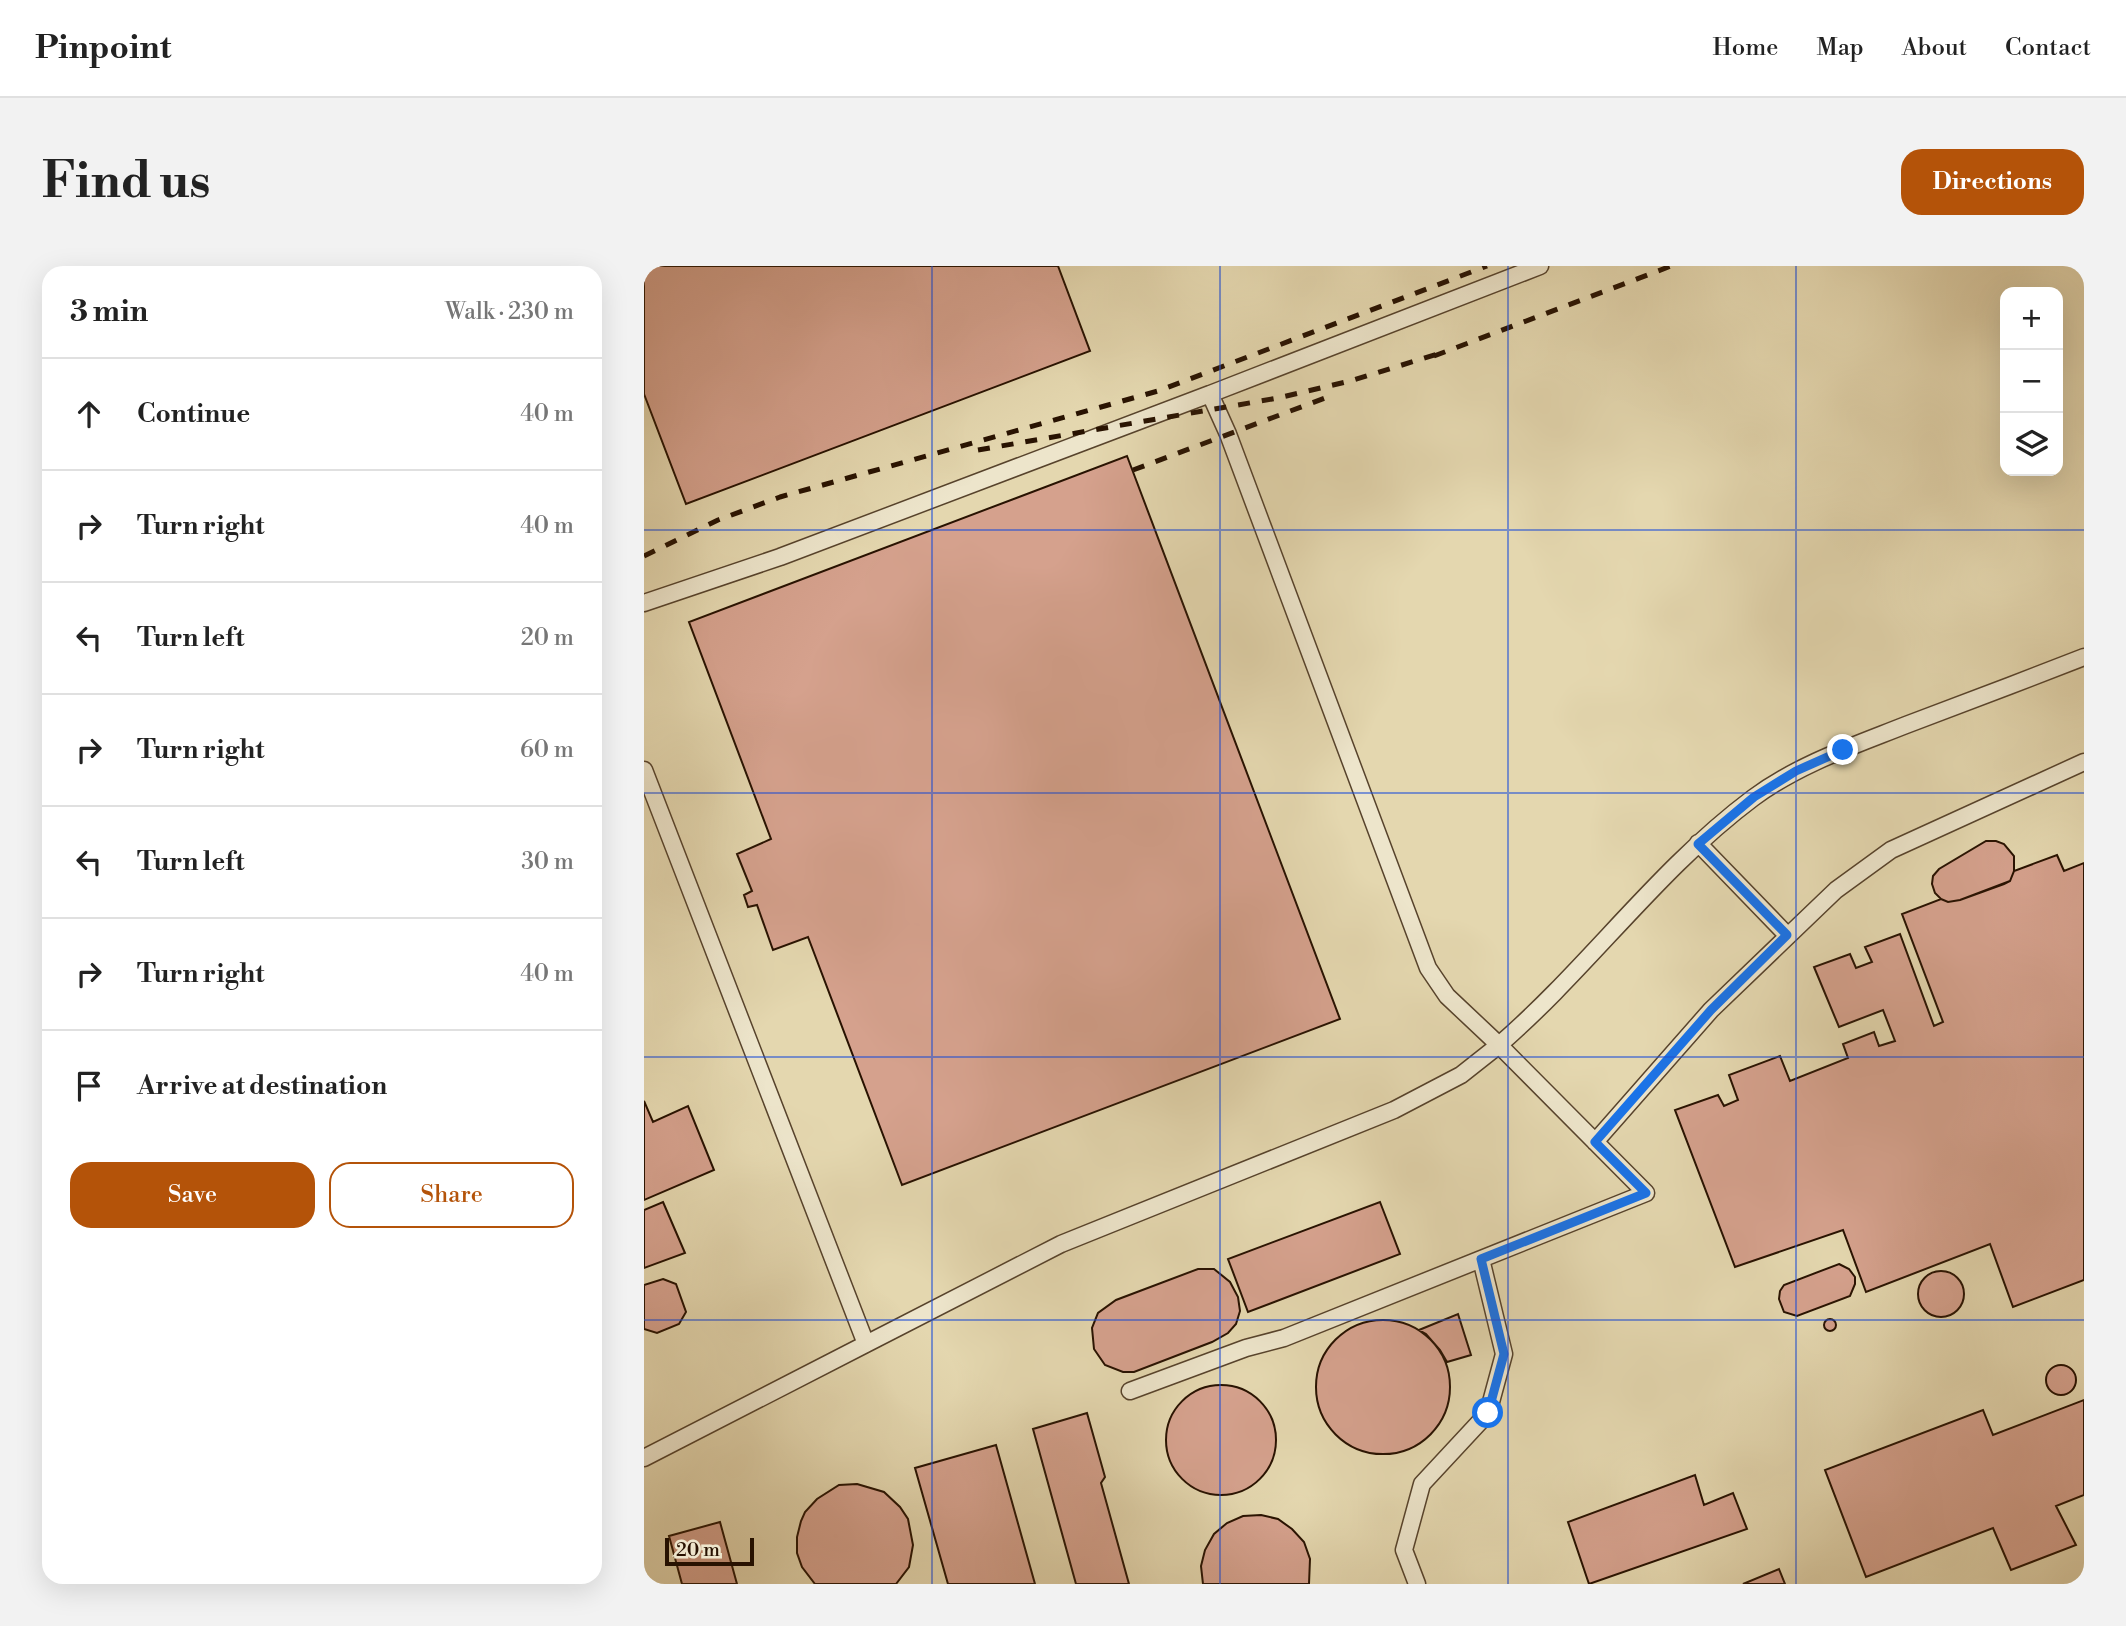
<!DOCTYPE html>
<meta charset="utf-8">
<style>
:root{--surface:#fff;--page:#f2f2f2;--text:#222;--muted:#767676;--line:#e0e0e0;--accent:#b45309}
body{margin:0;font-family:"Libre Bodoni",serif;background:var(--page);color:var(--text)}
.controls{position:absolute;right:21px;top:21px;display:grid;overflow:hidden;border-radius:14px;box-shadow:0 7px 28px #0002}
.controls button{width:63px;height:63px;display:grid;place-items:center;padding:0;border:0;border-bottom:2px solid var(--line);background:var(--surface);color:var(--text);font:35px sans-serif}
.scale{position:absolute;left:21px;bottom:18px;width:89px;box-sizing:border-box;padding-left:7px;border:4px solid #281201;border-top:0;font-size:19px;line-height:24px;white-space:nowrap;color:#281201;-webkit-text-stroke:5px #ede5cb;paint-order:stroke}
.stop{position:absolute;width:21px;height:21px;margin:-16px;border:5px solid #1a73e8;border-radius:50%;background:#fff}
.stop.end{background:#1a73e8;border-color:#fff;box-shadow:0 2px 7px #0008}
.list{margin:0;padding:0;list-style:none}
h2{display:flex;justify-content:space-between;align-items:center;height:91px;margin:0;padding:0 28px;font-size:30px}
h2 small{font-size:23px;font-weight:400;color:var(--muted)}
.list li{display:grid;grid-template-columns:46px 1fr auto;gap:21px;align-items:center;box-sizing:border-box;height:112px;padding:0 28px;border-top:2px solid var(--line)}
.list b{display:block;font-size:26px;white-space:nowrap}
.list em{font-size:23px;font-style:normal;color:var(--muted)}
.actions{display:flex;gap:14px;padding:21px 28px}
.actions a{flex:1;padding:16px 0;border:2px solid var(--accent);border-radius:21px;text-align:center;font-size:24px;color:var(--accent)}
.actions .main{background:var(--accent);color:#fff}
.icon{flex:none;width:38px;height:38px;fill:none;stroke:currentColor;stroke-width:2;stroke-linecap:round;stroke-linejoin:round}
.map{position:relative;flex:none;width:1440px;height:1318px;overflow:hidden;border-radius:21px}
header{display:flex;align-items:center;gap:42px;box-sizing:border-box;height:98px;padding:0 35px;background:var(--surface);border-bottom:2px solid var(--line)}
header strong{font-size:33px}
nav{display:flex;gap:38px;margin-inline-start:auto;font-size:24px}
.intro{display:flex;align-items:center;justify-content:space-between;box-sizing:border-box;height:168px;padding:0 42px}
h1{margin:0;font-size:49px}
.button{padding:18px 32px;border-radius:21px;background:var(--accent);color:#fff;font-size:24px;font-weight:700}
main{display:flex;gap:42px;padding:0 42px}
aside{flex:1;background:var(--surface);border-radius:21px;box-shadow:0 7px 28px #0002}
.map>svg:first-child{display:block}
</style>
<header>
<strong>Pinpoint</strong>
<nav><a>Home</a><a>Map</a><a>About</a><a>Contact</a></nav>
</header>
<div class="intro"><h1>Find us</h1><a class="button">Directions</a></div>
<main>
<aside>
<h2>3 min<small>Walk · 230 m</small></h2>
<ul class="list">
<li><svg class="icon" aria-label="ahead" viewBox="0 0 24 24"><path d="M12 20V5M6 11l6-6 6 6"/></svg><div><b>Continue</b></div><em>40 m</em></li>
<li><svg class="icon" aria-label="right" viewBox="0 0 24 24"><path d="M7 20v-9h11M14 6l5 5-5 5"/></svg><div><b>Turn right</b></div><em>40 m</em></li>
<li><svg class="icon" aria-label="left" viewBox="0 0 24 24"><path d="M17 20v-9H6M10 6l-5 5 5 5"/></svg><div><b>Turn left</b></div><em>20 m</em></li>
<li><svg class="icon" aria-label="right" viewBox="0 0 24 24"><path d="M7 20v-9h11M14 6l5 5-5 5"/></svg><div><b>Turn right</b></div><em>60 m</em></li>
<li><svg class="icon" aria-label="left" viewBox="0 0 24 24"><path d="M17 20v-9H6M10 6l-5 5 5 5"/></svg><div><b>Turn left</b></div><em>30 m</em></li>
<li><svg class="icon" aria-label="right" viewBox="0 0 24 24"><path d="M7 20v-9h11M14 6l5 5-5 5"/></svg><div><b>Turn right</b></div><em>40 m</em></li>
<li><svg class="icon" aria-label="arrive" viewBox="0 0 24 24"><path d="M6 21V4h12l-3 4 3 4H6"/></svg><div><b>Arrive at destination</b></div></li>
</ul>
<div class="actions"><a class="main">Save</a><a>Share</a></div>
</aside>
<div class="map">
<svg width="1440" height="1318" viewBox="0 0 1440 1318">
<rect width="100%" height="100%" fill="#e4d7af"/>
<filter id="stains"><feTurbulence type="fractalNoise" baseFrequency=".00286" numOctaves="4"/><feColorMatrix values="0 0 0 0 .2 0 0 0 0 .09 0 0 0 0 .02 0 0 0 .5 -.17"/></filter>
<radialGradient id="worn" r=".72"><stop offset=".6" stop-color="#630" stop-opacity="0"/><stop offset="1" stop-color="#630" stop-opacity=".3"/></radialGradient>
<path fill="#d5a18d" stroke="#281201" stroke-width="2" d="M0 0H414L446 85 42 238 0 128Z
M483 190 696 753 258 919 164 671 129 684 113 639 104 641 100 629 108 625 93 588 127 573 45 356Z
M1342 575H1352L1360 578 1370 590V605L1366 615 1316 634 1304 636 1297 633 1291 627 1288 618 1289 610 1295 603Z
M1413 589 1420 605 1440 597V1014L1369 1041 1346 978 1222 1026 1199 964 1091 1001 1031 844 1074 829 1080 840 1094 834 1085 809 1136 790 1146 815 1204 792 1199 778 1230 766 1235 780 1251 775 1239 744 1195 761 1170 701 1206 688 1212 702 1228 696 1221 681 1256 668 1290 760 1299 756 1258 648 1297 633 1304 636 1316 634 1360 618 1366 615 1370 605Z
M0 835 9 856 44 840 70 904 0 934Z
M19 936 41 987 0 1002V944Z
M736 936 756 988 604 1046 584 993Z
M1195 998 1205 1003 1211 1011V1018L1206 1030 1153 1050 1140 1046 1135 1033 1136 1025 1140 1019Z
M554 1003H570L586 1016 594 1031 596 1045 592 1058 584 1067 568 1076 490 1106H479L461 1099 450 1083 448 1062 454 1047 472 1034Z
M1274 1028a23 23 0 1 1 46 0a23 23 0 1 1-46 0Z
M19 1013 32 1018 42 1046 35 1058 13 1067 0 1063V1019Z
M814 1048 827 1089 803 1096 796 1084 782 1068 775 1064Z
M1180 1059a6 6 0 1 1 12 0a6 6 0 1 1-12 0Z
M672 1121a67 67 0 1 1 134 0a67 67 0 1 1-134 0Z
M1402 1114a15 15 0 1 1 30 0a15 15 0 1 1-30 0Z
M522 1174a55 55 0 1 1 110 0a55 55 0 1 1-110 0Z
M1440 1134V1229L1412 1240 1432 1279 1367 1304 1349 1262 1222 1311 1181 1204 1339 1144 1349 1169Z
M443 1147 461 1211 457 1217 485 1318H432L389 1163Z
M352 1179 391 1318H304L271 1202Z
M1051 1209 1060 1239 1089 1227 1103 1263 945 1318 924 1256Z
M213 1218 240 1226 256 1241 264 1253 269 1279 265 1301 252 1318H171L158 1301 153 1287V1271L157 1255 161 1246 173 1233 195 1219Z
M617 1249 634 1253 648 1263 660 1276 666 1293 665 1318H559L557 1300 561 1284 570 1268 583 1257 599 1250Z
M76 1256 93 1318H38L25 1270Z
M1135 1303 1141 1318H1099Z"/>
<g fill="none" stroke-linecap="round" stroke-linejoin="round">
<defs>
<path id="lane" d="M896 0 566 128 584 168 784 702 803 730 855 779C944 702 1014 603 1109 532 1155 498 1209 480 1262 459 1321 437 1381 414 1440 391
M0 337 136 291 566 128
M0 504 222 1078 417 978 750 844 817 809 855 779 1002 927 640 1072 602 1082 486 1125
M1054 577 1143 669
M951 876 1067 744 1192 624 1247 584 1440 496
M0 1192 222 1078
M773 1318 760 1284 778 1218 844 1147 860 1088 837 993"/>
</defs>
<use href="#lane" stroke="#57432c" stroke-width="19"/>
<use href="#lane" stroke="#ede5cb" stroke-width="16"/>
<path stroke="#281201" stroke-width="5" stroke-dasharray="12 12" stroke-linecap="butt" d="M790 90 1027 0
M334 184 634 132 706 115 797 87
M489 204 689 129
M0 290 74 254 136 231 514 125 843 0"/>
</g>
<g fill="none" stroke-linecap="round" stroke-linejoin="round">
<path stroke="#1a73e8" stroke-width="9" d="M844 1147 860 1088 837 993 1002 927 951 876 1067 744 1143 669 1054 578 1110 531 1152 505 1199 484"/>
</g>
<path fill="none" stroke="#1d4ed8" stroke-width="2" stroke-opacity="0.55" d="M288 0V1318M576 0V1318M864 0V1318M1152 0V1318M0 264H1440M0 527H1440M0 791H1440M0 1054H1440"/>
<rect width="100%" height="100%" filter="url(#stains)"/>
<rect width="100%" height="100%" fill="url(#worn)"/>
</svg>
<div class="controls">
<button>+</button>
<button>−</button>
<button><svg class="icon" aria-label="layers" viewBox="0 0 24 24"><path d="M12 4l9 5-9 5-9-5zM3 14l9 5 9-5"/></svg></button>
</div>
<div class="scale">20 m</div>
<div class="stop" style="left:844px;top:1147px"></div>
<div class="stop end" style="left:1199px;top:484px"></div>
</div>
</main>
